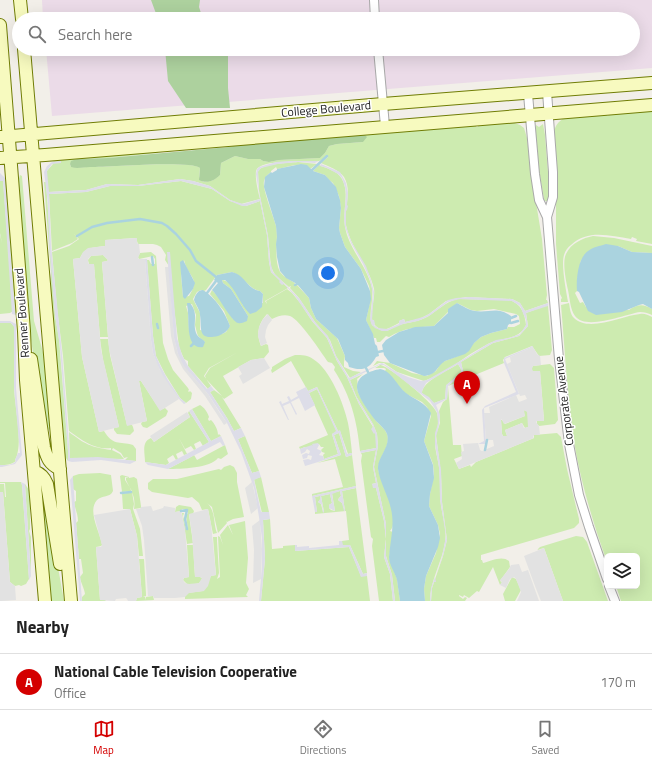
<!DOCTYPE html>
<style>
:root{--surface:#fff;--page:#f6f6f6;--text:#222;--muted:#767676;--line:#e0e0e0;--accent:#d40000}
body{margin:0;font-family:"Titillium Web",sans-serif;background:var(--page);color:var(--text)}
.controls{position:absolute;right:12px;bottom:12px;display:grid;overflow:hidden;border-radius:6px;box-shadow:0 4px 16px #0002}
.controls button{width:36px;height:36px;display:grid;place-items:center;padding:0;border:0;border-bottom:1px solid var(--line);background:var(--surface);color:var(--text);font:20px sans-serif}
.you{position:absolute;left:328px;top:273px;width:14px;height:14px;margin:-10px;border:3px solid #fff;border-radius:50%;background:#1a73e8;box-shadow:0 0 0 6px #1a73e833}
.badge{display:grid;place-items:center;width:26px;height:26px;border-radius:50%;background:var(--accent);color:#fff;font-size:13px;font-weight:700}
.pin{position:absolute;translate:-50% -33px;filter:drop-shadow(0 1px 2px #0008)}
.pin::after{content:'';position:absolute;top:21px;width:14px;height:12px;background:inherit;clip-path:polygon(0 0,100% 0,50% 100%)}
.list{margin:0;padding:0;list-style:none}
h2{display:flex;justify-content:space-between;align-items:center;height:52px;margin:0;padding:0 16px;font-size:17px}
h2 small{font-size:13px;font-weight:400;color:var(--muted)}
.list li{display:grid;grid-template-columns:26px 1fr auto;gap:12px;align-items:center;box-sizing:border-box;height:56px;padding:0 16px;border-top:1px solid var(--line)}
.list b{display:block;font-size:15px;white-space:nowrap}
.list p{margin:0;font-size:13px;white-space:nowrap;color:var(--muted)}
.list em{font-size:13px;font-style:normal;color:var(--muted)}
.icon{flex:none;width:22px;height:22px;fill:none;stroke:currentColor;stroke-width:2;stroke-linecap:round;stroke-linejoin:round}
.map{position:relative;flex:none;width:652px;height:601px;overflow:hidden}
.search{position:absolute;background:var(--surface);box-shadow:0 4px 16px #0002;left:12px;right:12px;top:12px;height:44px;display:flex;align-items:center;gap:10px;box-sizing:border-box;padding:0 14px;border-radius:22px;color:var(--muted);font-size:15px}
.sheet{height:108px;background:var(--surface)}
nav{display:flex;justify-content:space-around;align-items:center;box-sizing:border-box;height:56px;border-top:1px solid var(--line);background:var(--surface);font-size:11px;color:var(--muted)}
nav a{display:grid;justify-items:center;gap:2px}
nav .on{color:var(--accent)}
.map>svg:first-child{display:block}
</style>
<div class="map">
<svg width="652" height="601" viewBox="0 0 652 601">
<rect width="100%" height="100%" fill="#f2efe9"/>
<path fill="#ebdbe8" d="M42 0H652V68L52 116 46 49H633V19H43Z"/>
<path fill="#cdebb0" fill-rule="evenodd" d="M652 110V244L636 241 637 239 632 237 631 239C610 236 588 229 571 245 568 247 565 251 564 255 561 265 566 290 568 302H561V299L562 298 560 294 556 244V175L554 131C556 125 558 122 564 118L607 114V116L609 115V114Z
M512 122 520 125 524 128 527 138 531 172 542 239 547 295 546 300H547L548 303 525 311 520 303 512 299 466 297 446 301 429 314 419 319 405 322 404 319 399 321V323C392 326 384 333 377 327 366 319 376 301 374 289 369 266 351 249 346 225 343 209 353 192 344 177 339 170 328 166 321 163L328 157 327 156C324 158 322 160 319 161 309 163 259 158 256 171 255 180 258 191 260 199L241 204 230 200 210 186 193 181 180 179 138 185 107 184 86 190 48 192 46 172 53 164 52 162 57 160 158 152V153L108 158 77 159 70 164 71 167C77 168 84 167 90 167 107 167 192 160 200 168L199 177 203 182C211 182 214 180 220 175L221 163 235 156 248 159H260L263 161 269 162 279 160 320 158 325 153 329 146 337 144 363 142 364 134 476 125V127H478V125Z
M543 124 545 135 548 172V198L547 201H545L544 199 538 164 535 129 536 125 539 127Z
M298 162 317 164 310 169C300 160 288 168 277 169L276 167 271 171V172C268 174 265 177 264 181 262 189 274 217 276 226 279 241 273 258 280 272 284 277 290 280 295 283L294 285H297L309 298 311 308 316 319 337 338 345 356 344 362V367L353 371 361 372 350 378 336 356 330 340 315 322 299 298 290 288 291 286 289 287 275 275 271 267 268 236 259 191 258 171C264 163 288 163 298 162Z
M319 165C327 169 337 170 342 179 350 194 342 210 345 227 349 249 367 266 372 288 374 300 368 313 372 325 390 337 386 328 403 324 411 322 420 321 427 317 437 311 445 302 457 299L509 300C521 303 525 314 526 325 519 341 500 337 486 345 466 355 445 374 424 381L397 372 384 363H379L373 366 377 361 390 363 412 373 427 376 436 371 441 363 445 361 458 356 481 337 491 333 507 329 508 327H514L520 324 519 316 516 314 494 309 477 311 471 310 457 303 434 326C418 327 403 328 389 337L386 336 380 342H377L376 338H374L366 320 370 302V291L369 286 361 269 345 247 340 233 339 228 341 208 339 196 333 183 328 179 325 175 313 171Z
M20 175 22 176 34 321 45 359 52 429 45 430 27 314 17 185Z
M0 176 3 180 13 311 10 313 0 314V235L2 243 0 233Z
M4 178 7 187 16 315 15 312Z
M181 181 212 189 230 201 246 206 260 201 267 235 269 262 271 272 288 288 265 301 267 304 266 301 287 289 292 293 301 304 312 321 327 338 337 361 347 377 359 404 373 427 372 429 376 434V448L360 451C357 421 351 396 334 370L335 367 332 363 328 362C321 352 300 320 290 316 284 314 278 316 272 319L267 314C258 324 256 334 261 346L266 344 268 345 269 352 264 358 251 360 223 376 233 393 224 399 222 397 241 428 234 431 227 418 210 392 214 390 222 396 206 379 205 376 210 368 238 352 209 368 204 376 211 386 208 389 188 366V361L184 359 179 347 167 253 169 266 165 260 166 255 161 247 157 245 153 244H138L136 238 105 240V246C93 248 86 246 80 258L73 259 82 357 99 432 104 431C113 446 119 441 133 445L136 449V461L125 460 128 457 124 458 121 453 113 448 112 450 120 454 124 459 70 458 69 432C85 444 90 447 111 450V448C95 450 83 441 69 431L63 356 57 308 52 252 69 246 79 239 74 234 78 239 72 243 52 251 49 194 86 192 110 186H138ZM184 260C188 278 201 277 189 296L183 297 181 275ZM232 272C243 276 250 290 260 291L263 294V303L243 305C240 297 232 281 222 280L223 283 231 289 248 316 233 319 220 299 212 290 210 294 224 311 230 326 226 332 222 334 200 330V313L193 299 197 292 201 290 204 291 206 290 217 275ZM192 304 196 315 195 325 197 333 198 336 205 342 189 331 188 313 186 306Z
M44 182H46L55 315 59 339 68 451V461L64 455 50 312 51 273Z
M593 236 614 238 652 246V253L632 252 618 246 581 260 577 281V291L575 293 580 303 583 302 586 307 629 310C638 304 643 304 652 309V315C648 313 644 312 640 312 626 314 586 331 575 316 570 309 570 299 568 290 566 281 562 262 566 254 571 243 583 238 593 236Z
M151 252 156 256 163 343 168 359 173 370 188 388 189 390 188 391 189 392 190 391 192 393 191 399 186 403 180 398 165 374 156 356 153 336 147 260H149L151 264H155V259L153 256 139 259 138 257 140 253Z
M103 255 108 260 107 261 102 262 108 337H100L94 265 89 264 88 260 91 256Z
M569 303C570 308 570 314 574 318 589 333 624 315 640 314 644 313 648 315 652 317V601H621L616 586H637V556H607V562C593 523 581 483 574 442 567 396 565 350 561 305Z
M545 306H548L552 350 550 355 539 356 532 346 505 357 503 360 504 363 448 386 453 445H461L462 456 454 459 459 469 470 465 471 467 476 462 534 438V435L557 433 561 437 567 469 579 519V523L574 528 481 555V560H482L483 563C491 561 502 555 509 561L510 567 500 581 502 582 500 585 493 567 479 592 477 591 469 598 464 595 463 597 459 595V596L463 599 465 597 467 598 465 601H431L432 588 443 556 447 540 442 502 441 474 436 435 440 423 439 411 443 402 447 399 448 386 462 374 463 371 461 362 493 343 519 336 528 326 526 313Z
M10 322 14 326C16 346 14 366 14 386 14 405 24 444 15 460L16 461C11 465 6 465 0 465V323Z
M100 339H108L110 355 127 425H132L133 427 134 431 130 435 117 434 114 430V428L119 427 103 360Z
M295 355C302 355 308 355 313 359 330 369 344 404 348 423 350 433 351 443 352 453L348 454 340 431H338L317 387 308 391 291 361 272 373 271 370 272 369V367L285 359Z
M458 364 461 369V373L448 384 446 388 445 399 434 403 422 393C422 381 449 370 458 364Z
M550 364 554 368 558 420 555 424 539 426 537 424V421L544 420 540 371H532V367L533 366Z
M380 365C388 365 435 404 437 413 440 422 436 433 435 443 435 451 438 459 439 467 441 480 439 493 441 506 443 518 447 531 445 542 442 563 430 580 430 601H425L424 589 426 576 436 553 440 534 438 525 429 506 430 494 434 474 433 464 424 441 431 416 427 407 422 402 406 394 385 371 386 369 384 368H375Z
M363 374 357 379C358 382 357 385 357 388 358 397 372 415 377 422 381 426 385 429 387 434 392 448 375 459 379 473 383 486 401 519 390 531L393 532 389 558 397 579 400 601H395L392 575 386 556V524L374 467 378 446 377 434 373 424 356 396 350 380Z
M139 381H141L160 410 165 408 168 411 166 416 147 428 143 427 141 424 142 422 147 421Z
M317 389 337 432 332 434 338 454 324 459 323 455 325 453 322 452 321 450 324 447H321L319 444 306 448 305 447 300 449 299 447 328 435 309 393Z
M200 405C204 407 208 413 209 417L208 419 209 421 211 420C215 424 218 430 218 435L219 434 221 436 211 441 192 409Z
M523 410 527 411 528 413V427L525 428 522 423 505 430 507 436H503L502 434 501 420H502L505 424 525 416Z
M189 411 209 442 203 446 200 441 194 444 196 449 194 450 191 446 185 449 179 438 187 454 184 455 182 451 176 454 178 459 176 460 173 455 167 459 169 463 166 465 145 462C145 453 141 442 151 438L154 442 190 417 188 413Z
M339 433 346 457 352 455 356 486 312 496V494L343 487 335 459 317 463 341 455 334 435Z
M245 436 259 471 252 473 238 439Z
M225 445 228 454 221 459 218 458C211 468 180 469 168 469L189 458 191 463 189 458 194 455 197 460Z
M376 450 373 467 376 483 372 484 376 488 384 521 386 539 384 557 390 574 393 601H379L372 546 373 539 371 537 361 461 362 455 361 453Z
M230 465 234 467 237 473V482L244 517 233 519 227 522 226 521 227 523 218 533 212 507 207 503C216 511 213 523 217 533L213 534 208 509 202 510 199 503 192 497 188 498 152 492 148 489V483L153 479H177L219 469 221 470 224 467Z
M100 473 111 475 113 491C110 498 102 495 97 500 87 511 100 532 102 545L101 546 96 547 100 600H105L106 601H82V597L85 594C84 587 81 584 80 577L83 573 81 559H79L76 523 78 521C78 514 75 509 74 502L76 501V491L73 489V476L79 474Z
M122 475 129 477V478L134 477 137 479 141 506V508L134 509C136 496 131 491 126 480V478H129L125 477V480L132 491 122 492 120 476Z
M261 477 269 512 262 513 254 479Z
M0 482H21L22 485 29 579 26 584 21 586 19 585 15 586 10 582 3 492H0V484H4L5 497H6L5 483H0Z
M25 484 29 490 30 494V529L29 531 31 537V576Z
M356 488 367 573 363 574 350 545H342V541L349 540 346 511 315 514V512H317L315 497 320 496 321 499 318 502 321 504 323 512H324L321 496 330 494 332 503 329 505V508L331 510 335 511 332 493 340 491 341 496 339 498 338 500 342 503 345 511 342 491Z
M132 492 134 504 133 509 140 529 143 556H139L137 536 130 509H123L122 494Z
M179 505 191 507 194 511 193 514 189 515 193 543 187 544 182 513H184L183 516 186 529H188L186 516 188 513 187 509H182L181 511 175 512 176 507Z
M48 511 64 601H51L47 580 41 512Z
M270 519 272 549 283 548V546L295 545V551L349 547 361 576H367L370 601H261L265 559 263 520Z
M245 521 248 558 246 583 249 589 246 595 248 597 185 599V596L188 593 203 591 211 576 216 575 213 537H217V541L219 573 217 579 220 577 218 536 220 537 223 545 220 535 228 525 233 535 229 525Z
M576 536 583 537 587 542 608 601H563L544 548 537 550 540 547Z
M187 545H193L195 577H200L202 578C201 585 193 585 187 584L183 580 184 578 189 577Z
M139 559H144L146 594V596L143 597H145L146 600V597L153 596 154 600 136 601 137 598 142 597Z
M512 577 516 579 521 590 515 601H505L503 594Z"/>
<path fill="#add19e" d="M151 0H200L199 7 203 19H158Z
M165 49H220L228 52V88L230 108H186L168 81Z
M364 134 367 137 363 142 337 144 329 146 325 153 320 158 279 160 269 162 263 161 260 159H248L235 156 221 163 220 175C214 181 207 184 199 180L200 168C191 160 107 167 90 167 84 167 77 169 71 167L70 164 71 161 77 159 108 158 229 147 237 145Z"/>
<path fill="#e2e2e2" fill-rule="evenodd" d="M137 238V243L139 244 140 253 138 258 139 259H145L151 340 153 353 160 370 179 399 160 411 141 381H139L147 421 127 426 109 349 102 262 107 261 108 260 103 255 91 256 88 259V262L89 264H94L101 350 119 427 99 432 82 357 73 259 80 258 83 252 88 248 105 246V240Z
M165 267H169L174 338 178 354 191 374 208 394 220 413 227 423 224 425 205 396 183 369 175 353 171 336Z
M268 314 272 320 268 325 266 330 265 337 267 343 261 346 258 336 259 327 263 319Z
M533 347 537 354 540 356 541 365 533 366 532 369 533 371H540L544 421H537L536 422 539 426 540 435H534L533 437 534 438 459 469 456 463 462 459 461 452 464 451 463 444 478 443 480 450 482 451 494 446 493 440H486L484 413H490L489 407 516 395 519 402 527 399 525 395 520 396 507 364 511 362 510 357ZM524 410 527 412 528 427 524 428 522 423 505 430 507 436H503L502 434 501 419 502 420 504 424 525 416Z
M264 358 270 368 243 384 239 376 242 374 238 367 251 360Z
M187 412 190 417 154 442 150 436Z
M252 482 258 508 251 514 245 488Z
M0 492H3L10 582 15 586 16 600 2 601H0Z
M151 506 153 511 163 508 164 506 175 508V512L181 511 185 529 189 577 184 578 183 580 185 583 189 584 199 583 202 578 200 577H195L192 534 189 514 208 509 211 524 216 575 211 576 208 586 204 591 189 593 185 597 175 598H154L153 596H148L144 540 142 526 136 509H140L141 507Z
M130 509 137 536 142 597 137 598 136 601H128L127 599 126 598 116 599 115 601 100 600 96 547H101L102 545 94 515Z
M260 520 262 549 261 579 253 583 254 550 252 526Z
M544 548 563 601H541L535 586 524 556Z
M519 564 522 572 528 570 539 601H517L521 592 516 579 514 577 510 579 506 588 500 585 502 582 500 580 509 569 511 565Z"/>
<path fill="#dddde8" fill-rule="evenodd" d="M61 161V163L52 164 47 171 49 192 86 190 107 184 138 185 180 179 193 181 210 186 230 200 243 204 260 199 256 174 257 169 259 167 276 162 289 161H318L315 163 298 162 278 164 261 168 258 172 259 191 268 236 270 261 273 272 299 298 315 322 328 336 336 356 349 378 382 363 397 372 408 377 421 381 427 380 469 356 486 345 496 340 509 338 520 334 526 325V320L520 306 512 301 460 299 448 302 429 316 418 321 403 324 387 331H382L375 328 372 325 370 320 373 294 370 280 363 264 351 243 345 227 344 218 346 194 345 187 342 178 338 174 327 168 320 166 321 164 340 172 346 183 348 193 347 205 348 206 347 210 346 211V226L351 241 366 266 371 280 374 292 372 320H374L375 324 374 325 378 328 387 329 399 324V321L404 319 405 322 423 317 429 314 448 300 456 298 469 297 512 299 520 303 525 311 548 303V306L526 313 528 326 519 336 493 343 461 362 463 371 462 374 448 386 447 399 436 405 440 415 439 425 436 437 441 470 442 502 447 540 443 556 435 577 436 582H434L432 588 431 601H430L431 588 442 557 446 536 440 499 439 468 435 444V433L438 424 437 412 430 401 384 365H379L350 380 356 396 373 424 377 434 378 446 374 467 386 524V556L392 575 395 601H393L390 574 384 557 386 539 384 521 376 488H373L372 484 376 483 373 467 376 450 361 453 360 451 376 448 375 433 374 434 371 429 373 427 372 424 359 404 347 377 337 361 327 338 312 321 295 296 284 284 282 285 279 282 280 281 271 272 269 262 267 235 260 201 246 206H242L230 201 212 189 181 181 138 186H110L86 192 49 194 51 245 62 353 70 458 98 457 136 461 130 464 101 460 72 462 68 461V451L60 347 55 315 49 242 48 203 44 172 47 166 52 162ZM458 364 461 369V373L446 385 445 399 434 403 429 397 422 393V391L426 383Z
M0 173 5 178 15 312 16 315 12 314 3 181H0Z
M167 252H170L177 338 182 355 188 366 207 389 211 386 214 390 210 392 227 418 234 431 241 428 245 436 238 439 252 473 259 471 261 477 254 480 261 512H269L270 519 263 520 265 559 261 601H259L262 567V538L259 517 254 488 241 452 227 423 208 394 184 366 178 354 174 338Z
M145 259H147L153 336 156 356 161 367 168 380 180 398 186 403 184 404 179 399 163 376 158 366 153 353 151 340Z
M0 321H10L16 324V388L22 455 15 464 2 467H0V465H9L14 463 16 461 15 460 18 453H20L14 387V327L11 323H0Z
M533 346V347L505 359 519 394 484 408 486 444H478L484 441 482 410 485 406 516 392 504 363V358Z
M306 387 308 391 317 387 338 431 340 430 347 454 352 453V455L346 457 339 433 334 435 341 455 305 466 303 460 308 459 311 460 312 456 308 455 307 458 303 459 302 455 306 453 309 454 310 451 307 449 305 452 301 454 300 449 305 447 306 448V447L312 445 313 446 312 444 318 443 319 445 317 449 322 451 319 455 323 456 324 459 338 454 332 434 336 431 317 389 309 393 315 405 305 411 299 398 291 402 297 414 296 415 290 403 283 406 289 420H288L279 402 281 401 282 404 289 401 287 397 289 396 291 400 298 396 296 392Z
M192 409 211 441 221 436 225 445 223 446 220 442 168 469 148 465 145 462 166 465 209 442 189 411Z
M73 476V479L82 601H80L70 480Z
M21 482 25 484 31 576 29 580 22 485Z
M356 486V488L342 491 345 511H344L342 503 338 500 339 498 341 496 340 491 332 494 335 511 329 508V505L332 503 330 494 321 496 324 512 323 513 322 505 318 502 320 499V496L315 497 317 512H315L312 496Z
M339 541H342L343 545H350L363 574 367 573V576L361 577 349 547 295 551V545H297V547L309 546V548L339 545Z"/>
<path fill="#aad3df" d="M301 164 307 165 313 171 325 175 336 187 340 200 341 208 339 228 340 233 345 247 361 269 370 291 371 299 366 320 373 334 375 344 377 346 379 356 376 357C369 370 361 371 349 367L348 363 345 360V356L338 339 316 319 311 308 309 298 297 284 286 278 280 271 277 257 276 244 277 237 276 226 264 187 265 177 271 172 272 173 277 170V169Z
M606 244 618 246 632 252 652 253V309L643 304 639 305 622 312 596 315 588 311 579 292 577 291C576 279 578 258 588 251 593 247 600 246 606 244Z
M183 260 195 283 193 289 185 299 183 297 180 262Z
M232 272C244 274 248 290 260 291L263 294 262 307 256 312 250 314C240 305 237 290 225 280H222L223 283 231 289 248 316 247 321C244 322 241 324 238 323 231 321 219 297 212 290L218 283 214 280 217 275Z
M203 290C216 298 225 313 230 326 228 331 223 334 218 336 197 341 202 328 200 315 200 310 196 305 194 300 195 295 198 290 203 290Z
M187 303H190C200 315 191 324 197 335 199 338 203 339 205 342L203 347C186 350 189 322 188 313 188 309 187 306 187 303Z
M457 303C463 306 468 310 475 311 490 313 497 306 511 316V323L508 325 507 329 491 333 481 337 474 343 469 351 465 354 445 361C436 367 437 375 424 376L390 363 384 355 382 345 386 340 399 332 415 327 434 326 448 313V309Z
M380 369C392 371 397 386 406 393 415 400 425 402 431 413L424 441 433 465 434 478 430 494 429 506 438 525 440 538 438 547 426 576 424 589 425 601H400C399 594 398 587 397 580 395 572 389 565 389 557 390 541 395 526 391 509 388 495 380 483 378 469 377 457 391 447 387 434 385 429 381 426 377 422 371 415 356 395 357 386 358 375 371 371 380 369Z"/>
<g fill="none" stroke-linecap="round" stroke-linejoin="round">
<path stroke="#aad3df" stroke-width="2.5" d="M311 171 327 156
M77 236 92 227 107 223 140 219 162 223 167 226 176 234 190 250 196 261 216 277
M152 257 153 265
M295 285 297 284
M207 293 216 281
M511 318 516 316
M511 323 518 321
M157 324 158 328
M191 346 194 343
M378 352 383 351
M366 368 368 372
M485 450 487 440
M121 493 131 492
M181 511 187 510 185 519 187 529"/>
<defs>
<path id="minor" d="M374 0 375 19
M378 49 385 126
M547 92 553 172V197L547 217 559 359 569 444 579 495 589 527 607 579
M528 94 535 174 539 200 547 217
M609 586 615 601"/>
<path id="secondary" d="M20 0 22 19
M0 25 24 331 26 380 45 601
M24 49 71 601
M0 137 383 104 652 83
M0 158 45 155 652 105
M31 359 44 447C47 458 49 464 60 469
M34 471C41 474 44 477 47 484L60 564"/>
</defs>
<use href="#minor" stroke="#a9a9a9" stroke-width="10"/>
<use href="#secondary" stroke="#707d05" stroke-width="14"/>
<use href="#minor" stroke="#fff" stroke-width="8"/>
<use href="#secondary" stroke="#f7fabf" stroke-width="12"/>
</g>
<g text-anchor="middle" stroke-width="3" stroke-linejoin="round" paint-order="stroke">
<g font-size="12" fill="#222" stroke="#fff">
<text transform="translate(326 109) rotate(-5)" y="4">College Boulevard</text>
<text transform="translate(22 313) rotate(-94)" y="4">Renner Boulevard</text>
<text transform="translate(564 401) rotate(-97)" y="4">Corporate Avenue</text>
</g>
</g>
</svg>
<div class="controls">
<button><svg class="icon" aria-label="layers" viewBox="0 0 24 24"><path d="M12 4l9 5-9 5-9-5zM3 14l9 5 9-5"/></svg></button>
</div>
<div class="you"></div>
<div class="pin badge" style="left:467px;top:404px">A</div>
<div class="search"><svg class="icon" aria-label="search" viewBox="0 0 24 24"><circle cx="10" cy="10" r="6"/><path d="M15 15l6 6"/></svg>Search here</div>
</div>
<section class="sheet">
<h2>Nearby<small></small></h2>
<ul class="list">
<li><span class="badge">A</span><div><b>National Cable Television Cooperative</b><p>Office</p></div><em>170 m</em></li>
</ul>
</section>
<nav>
<a class="on"><svg class="icon" aria-label="map" viewBox="0 0 24 24"><path d="M3 6l6-2 6 2 6-2v14l-6 2-6-2-6 2zM9 4v14M15 6v14"/></svg>Map</a>
<a><svg class="icon" aria-label="directions" viewBox="0 0 24 24"><path d="M12 3l9 9-9 9-9-9zM9 14v-3h6M13 9l2 2-2 2"/></svg>Directions</a>
<a><svg class="icon" aria-label="saved" viewBox="0 0 24 24"><path d="M7 4h10v16l-5-4-5 4z"/></svg>Saved</a>
</nav>
